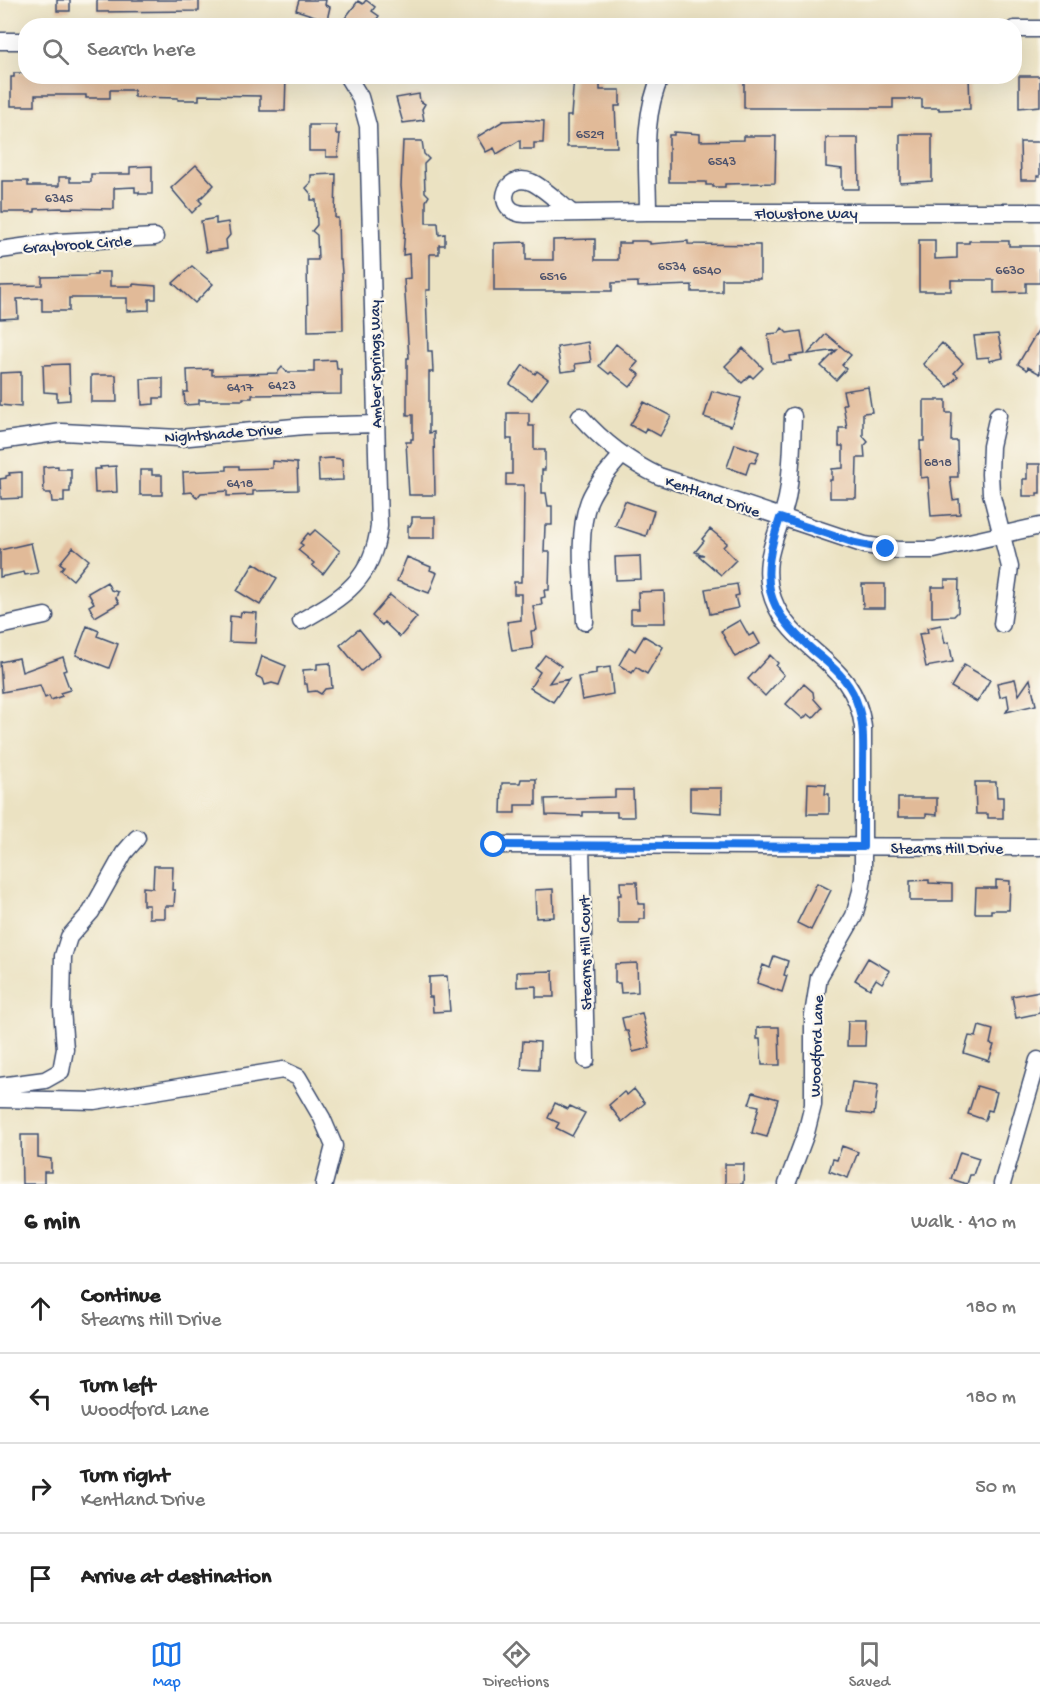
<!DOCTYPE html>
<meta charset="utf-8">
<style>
:root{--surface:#fff;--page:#f6f6f6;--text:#222;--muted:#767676;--line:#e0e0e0;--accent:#1a73e8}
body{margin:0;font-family:"Gochi Hand",sans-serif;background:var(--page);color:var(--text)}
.stop{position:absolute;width:18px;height:18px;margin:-14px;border:4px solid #1a73e8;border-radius:50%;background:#fff}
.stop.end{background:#1a73e8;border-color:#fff;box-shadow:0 2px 6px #0008}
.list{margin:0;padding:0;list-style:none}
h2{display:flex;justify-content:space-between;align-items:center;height:78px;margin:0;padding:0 24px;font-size:26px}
h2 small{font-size:20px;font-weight:400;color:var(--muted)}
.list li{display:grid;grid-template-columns:39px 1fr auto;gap:18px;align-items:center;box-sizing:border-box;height:90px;padding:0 24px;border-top:2px solid var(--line)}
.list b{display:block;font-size:22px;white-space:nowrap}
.list p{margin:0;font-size:20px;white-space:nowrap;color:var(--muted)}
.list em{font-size:20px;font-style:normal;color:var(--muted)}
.icon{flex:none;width:33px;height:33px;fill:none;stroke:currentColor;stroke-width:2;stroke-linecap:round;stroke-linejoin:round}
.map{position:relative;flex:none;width:1040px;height:1184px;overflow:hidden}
.search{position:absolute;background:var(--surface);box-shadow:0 6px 24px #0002;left:18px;right:18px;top:18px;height:66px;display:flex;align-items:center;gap:15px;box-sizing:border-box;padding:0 21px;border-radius:24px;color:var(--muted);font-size:22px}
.sheet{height:438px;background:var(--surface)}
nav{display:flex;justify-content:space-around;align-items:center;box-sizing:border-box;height:84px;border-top:2px solid var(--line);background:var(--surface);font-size:16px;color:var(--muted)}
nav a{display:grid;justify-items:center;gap:3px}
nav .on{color:var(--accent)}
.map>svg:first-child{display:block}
</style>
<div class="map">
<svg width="1040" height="1184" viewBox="0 0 1040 1184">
<rect width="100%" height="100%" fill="#fbf7ec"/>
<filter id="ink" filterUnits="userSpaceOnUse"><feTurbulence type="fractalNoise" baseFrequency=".0167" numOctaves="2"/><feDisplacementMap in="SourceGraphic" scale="12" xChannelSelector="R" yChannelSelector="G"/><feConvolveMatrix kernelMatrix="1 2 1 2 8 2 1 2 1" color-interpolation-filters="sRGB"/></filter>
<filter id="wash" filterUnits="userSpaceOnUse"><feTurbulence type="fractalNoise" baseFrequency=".008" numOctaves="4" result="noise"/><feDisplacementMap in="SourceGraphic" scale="24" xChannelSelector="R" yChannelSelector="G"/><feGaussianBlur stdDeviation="1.35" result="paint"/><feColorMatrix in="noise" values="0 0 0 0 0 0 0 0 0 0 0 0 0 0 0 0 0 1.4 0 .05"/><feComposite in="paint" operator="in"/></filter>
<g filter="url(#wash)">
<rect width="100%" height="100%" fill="#ebe2c2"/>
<g id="blocks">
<path fill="#e1ba98" d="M57 0H70V11H57Z
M97 0H199V11L97 12Z
M299 0H326L325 5 330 7 327 20 296 10Z
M366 0 375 7 372 11 379 16 372 26H339L358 1 363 4Z
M14 73H26V76L116 78 286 76 285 111H260V96L199 95V100H178V98L134 97V90H110V98H86V95H35V106H11V77H14Z
M574 76H600V90H620V106H615L617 147H567V116H571Z
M744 76H969L970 109 939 110V108H922V99H893V108H744Z
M1019 76H1040V106L1019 108Z
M419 94 420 101 425 104 422 109 424 120 403 123 396 98Z
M521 120 544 121 543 143H534V149H520V140L497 154 494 148 486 152 477 137 503 121Z
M309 125H336V134H340L338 157H326V151H309Z
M674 132 700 134V141L744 140V136H776L775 183 725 184V187H713V185H706V182H669V135H674Z
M900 134H932V181L900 183Z
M826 138H858L859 189H842V169L826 167Z
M403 141H422L424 154 429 159 424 164 425 192 429 196 426 201V223H438L439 235 445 234V245H439V254H430V290H426L428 351H432L433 372H429V433L434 432 435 495H409L406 442H411V439H413V415H407V358H409L404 279 410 278 409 254 403 255 405 228 401 186Z
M1020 142H1040V176H1037V180H1021Z
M196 165 214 185 199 200 202 203 192 213 171 188Z
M152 166V194H139V192H135V187L114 188V209L60 208 35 209V212H2V181H28V186H59V177H70V182H91V174H130V167Z
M336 174 335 218H338L339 260H341L342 273 343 330 308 331 307 260H318L317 235 312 231 317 225 316 200H311V194L306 188 311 183V175Z
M216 218V224L228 222 230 235 226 240 227 249 206 252 201 221Z
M595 239V260H618V243H631V241H645L650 242V244L688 241V244L760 245V279H722V292H692V285L638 287V282L612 283V291H494V243L526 242V260H553V240Z
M919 240H935V259L957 258V243H969V241H1009V246H1040V283H1026V292L994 293V280H951V291H919Z
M192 266 213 284 195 303 173 283Z
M97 272H110V286H133V284L156 286V299H149V310L127 311V298H69V311H42V298L17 299 18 318 0 319V286L42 285V277L88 276V275H97Z
M1040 327V374L1028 367 1027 370 1018 364Z
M782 328 787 333 801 331 805 354 790 356 791 361 772 363 768 334 779 333Z
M826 334 851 355 842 365 846 369 836 380 821 366 837 350 808 354Z
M998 334 1003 358 989 361V357L977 358 974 336Z
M588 342 591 362 575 364 576 370 561 372 557 347Z
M942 343 963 363 954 373 958 376 948 387 923 364Z
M616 344 638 362 632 369 640 375 630 387 611 372 609 374 599 366Z
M743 348 763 368 753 378 750 375 742 383 725 366Z
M336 360 337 369H341V394L252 395V398H243V400H199V404L185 405 184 392H188L187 370 212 369V375L277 373 282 367 287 372H314V361Z
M69 364 70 400 57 401V393L44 392 43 365Z
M523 365 535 374 537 371 548 379 532 400 510 384Z
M21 372V407L0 405V373Z
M91 375H116L117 402H91Z
M154 378H163V398H154V404L142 405 141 379Z
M868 387 872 412 863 413V436L868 442 864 446 865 458H857L856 498H830V480H832V469L843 468V446H839V428H847L843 404H846L843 391Z
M712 391 741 398 731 426 704 417Z
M924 400H946V413H952L951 441H957L958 477H950L953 500 959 499 960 514 931 516 928 477 921 478 920 441H924Z
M644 402 671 416 660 436 646 428 644 433 630 425Z
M507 413H529V426H534V450H545V470H542V493H546L548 506H552V525H545L544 552H550L549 590H544L545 597 541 598 542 605 533 606 537 630 531 631 533 648 512 651 507 622 521 620V594H514V582H521V576H523L524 485H506V474H512V439H507Z
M735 444 759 452 755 463 750 462 746 474 727 467Z
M332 458 342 459 343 480 319 481 318 459Z
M272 461 297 463 298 490 253 491V495L227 496V491L201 493 197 498 192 492 184 493 183 472 227 470V466H239V469L272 468Z
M1027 464H1040V493H1037V496H1023V479H1027Z
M58 466V469H71V484H70V492H64V502H52L51 493H44L43 467Z
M116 466 117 492 95 493 94 469H101L100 467Z
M140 470H152V475H162V495H140Z
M22 472V498L1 499 0 479 6 478V476L10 475 9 473Z
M625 501 654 511 646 536 615 526Z
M412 517H435V538H408V526H410L412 522Z
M710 529 727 543 723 547 736 560 721 575 698 555H704L695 552 704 541 702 539Z
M315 530 340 551 323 574 312 565 314 563 298 550 303 545 300 543 308 533 310 535Z
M31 543 38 573 25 575 24 572 0 577V550Z
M73 547 89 560 73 580 61 570 64 566 60 563Z
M640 556 641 579 616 580 615 557Z
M407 557 431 567 430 570 437 573 429 593 397 581Z
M254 563 277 578 260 605 237 591Z
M945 580H959L958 612 954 616 932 617V587H945Z
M107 582 111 590 118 592 116 598 119 603 95 617 89 606 94 603 88 593Z
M737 584 739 595 735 596 738 608 710 614 705 589Z
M862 584H885V608H863Z
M664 591 665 623H631V609H639L638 592Z
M390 595 417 617 400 637 384 622 382 625 372 616Z
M241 612 257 613 255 643 229 642 230 616 240 617Z
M740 620 749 636 754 633 760 644 735 657 721 631Z
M941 625 945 643 949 642 953 662 926 667 919 634 928 633 927 628Z
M87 626 99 631 97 636 118 644 109 668 76 655Z
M359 629 380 655 361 671 340 645Z
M644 636 663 647 647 674 636 667 632 673 619 665 629 647 635 651Z
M545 655 561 666 549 683 569 679 553 702 530 688 540 672 535 668Z
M770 655 778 663 776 666 784 675 765 696 748 679Z
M262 656 286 666 279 685 272 683 265 685 263 679 256 676Z
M63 657 67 670 63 671 70 690 60 693 62 696 51 700 49 696 45 698 40 685 2 692 0 662 19 658 22 672Z
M330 663 332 688 325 689 321 694 316 691 308 692 307 684H304L303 670 317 669V664Z
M964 665 990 680 977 702 951 687Z
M610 667 613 694 582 700 578 677 596 674V669Z
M1015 679 1019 695 1030 679 1036 705 1006 712 1009 707 1007 695 1000 697 997 683Z
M804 684 813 692 814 699 822 708 813 718 808 714 803 719 786 704Z
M521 779H536V805H515V813H501L502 783H520Z
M975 782H996L997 797H1003V818H988V814H976Z
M808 783 826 784 825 794H829V814H807Z
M690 788H722V813L690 811Z
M615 790H633L634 817H617V812H583V816L546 815 545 799 615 797Z
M898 798H937V815L926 814V817H898Z
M154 866H173L172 890H175L174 906H165V918H149V905H143V887L153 888Z
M929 880V883L952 884V901H910V881Z
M996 880 1010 881 1009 910H991V913H975L976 888H996Z
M620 882H637L638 904H645V919H639V923H618V895H621Z
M817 883 831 890 811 930 797 923Z
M553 889 554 917 536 918 535 890Z
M774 956 788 961 784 975 787 976 782 992 757 983 763 965 770 968Z
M868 958 890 971 882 983 876 979 870 989 855 980Z
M637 963 638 992 621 993 620 983H615V964Z
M553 971 554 997H536V986L517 987V972Z
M447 976 450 1011 433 1012 432 997H429V977Z
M1040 991V1013L1016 1018 1012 996Z
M642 1013 650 1048 633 1052 628 1031H625L622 1018Z
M848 1021H866L865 1046H847Z
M979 1026 993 1030 990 1044 994 1045 989 1061 964 1053 969 1036 976 1037Z
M763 1027H779L780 1065H762L760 1039H757V1028Z
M523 1041 540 1042 539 1070 521 1069Z
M852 1082 878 1085 874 1115 847 1112Z
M977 1086 997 1092 992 1111 988 1110 985 1120 968 1114Z
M634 1089 645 1103 622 1122 609 1105 624 1092 627 1095Z
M753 1092 778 1099 767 1137 752 1133 759 1106 749 1104Z
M555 1103 568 1109 570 1106 585 1113 572 1136 556 1128 559 1123 548 1118Z
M21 1135H38V1157L51 1159V1172H44V1184H22Z
M842 1146 858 1152 848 1178 829 1171 833 1159 837 1160Z
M960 1152 979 1158 973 1175H970L967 1184 951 1179Z
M725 1164H744L743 1184H725Z"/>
</g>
</g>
<g filter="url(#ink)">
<use href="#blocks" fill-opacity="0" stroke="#3a4a6d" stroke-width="1.5"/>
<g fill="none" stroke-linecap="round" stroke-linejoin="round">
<defs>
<path id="minor" d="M1014 29H1040
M0 41H26
M648 212C648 167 641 119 661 76
M572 213C560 204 545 188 531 182 503 171 493 213 525 214L648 212H1040
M0 250 57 242 155 237
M998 415 991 446 990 474 991 493 1010 567 1002 624
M580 416C603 442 627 461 659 476L865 545 897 550H934L1040 526
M0 441 62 432 179 438 304 426 376 424
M301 621C344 597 373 579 379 526L368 126 360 97 347 76
M585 622C584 585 576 536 589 501 596 484 610 469 622 455
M0 626 45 616
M494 845 1040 847
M581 846 586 1060
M0 1086 45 1080 61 1071 65 1049 62 1009 63 956 69 937 91 912 124 853 137 838
M0 1099 94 1101 283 1070 298 1077 322 1118 334 1146 324 1184
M787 1184 806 1133 813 1105V1015L819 977 854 916 861 891 863 878V727C855 659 793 654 773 599 759 559 779 535 787 498 792 471 792 443 793 416
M1002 1184 1038 1060"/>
</defs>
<use href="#minor" stroke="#3a4a6d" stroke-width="19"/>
<use href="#minor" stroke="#fff" stroke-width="16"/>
</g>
</g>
<g fill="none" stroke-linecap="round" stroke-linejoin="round" filter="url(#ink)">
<path stroke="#1a73e8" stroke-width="8" d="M494 845 863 847C863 821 863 795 863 768 863 745 865 723 856 700 848 679 832 666 815 652 764 608 759 581 780 518L855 543 886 549"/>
</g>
<g text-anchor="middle" stroke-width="4.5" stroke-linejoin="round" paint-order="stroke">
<g font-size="14" fill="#4c526c">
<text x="590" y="138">6529</text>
<text x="722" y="165">6543</text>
<text x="59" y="202">6345</text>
<text x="672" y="270">6534</text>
<text x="707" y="274">6540</text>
<text x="1010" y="274">6630</text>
<text x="553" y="280">6516</text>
<text x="282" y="389">6423</text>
<text x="240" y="391">6417</text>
<text x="938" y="466">6818</text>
<text x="240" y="487">6418</text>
</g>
<g font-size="16" fill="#1b2f5e" stroke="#fbf7ec">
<text x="806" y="218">Flowstone Way</text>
<text transform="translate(77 243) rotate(-4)" y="6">Graybrook Circle</text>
<text transform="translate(374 364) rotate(-91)" y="6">Amber Springs Way</text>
<text transform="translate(223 432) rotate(-4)" y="6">Nightshade Drive</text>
<text transform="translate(713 495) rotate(19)" y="6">Kentland Drive</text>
<text x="947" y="853">Stearns Hill Drive</text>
<text transform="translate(584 953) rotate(-91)" y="6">Stearns Hill Court</text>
<text transform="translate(815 1046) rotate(-88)" y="6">Woodford Lane</text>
</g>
</g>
</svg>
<div class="stop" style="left:494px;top:845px"></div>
<div class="stop end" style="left:886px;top:549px"></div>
<div class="search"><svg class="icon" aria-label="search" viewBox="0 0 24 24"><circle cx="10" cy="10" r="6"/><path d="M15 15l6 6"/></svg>Search here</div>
</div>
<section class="sheet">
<h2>6 min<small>Walk · 410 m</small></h2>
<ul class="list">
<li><svg class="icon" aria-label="ahead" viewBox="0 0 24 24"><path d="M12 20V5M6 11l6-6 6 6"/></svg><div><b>Continue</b><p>Stearns Hill Drive</p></div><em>180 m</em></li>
<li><svg class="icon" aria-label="left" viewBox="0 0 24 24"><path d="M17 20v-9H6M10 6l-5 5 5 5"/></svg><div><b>Turn left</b><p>Woodford Lane</p></div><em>180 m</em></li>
<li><svg class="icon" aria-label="right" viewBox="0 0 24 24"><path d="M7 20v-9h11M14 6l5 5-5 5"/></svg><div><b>Turn right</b><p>Kentland Drive</p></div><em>50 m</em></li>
<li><svg class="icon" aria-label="arrive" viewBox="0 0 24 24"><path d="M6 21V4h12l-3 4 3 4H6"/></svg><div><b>Arrive at destination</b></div></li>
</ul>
</section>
<nav>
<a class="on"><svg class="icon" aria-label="map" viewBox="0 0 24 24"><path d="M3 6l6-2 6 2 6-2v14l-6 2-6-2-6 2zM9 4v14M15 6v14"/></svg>Map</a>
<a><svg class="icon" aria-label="directions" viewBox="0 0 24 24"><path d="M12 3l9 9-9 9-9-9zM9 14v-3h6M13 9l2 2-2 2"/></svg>Directions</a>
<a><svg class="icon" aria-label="saved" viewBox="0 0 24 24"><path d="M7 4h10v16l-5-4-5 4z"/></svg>Saved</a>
</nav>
